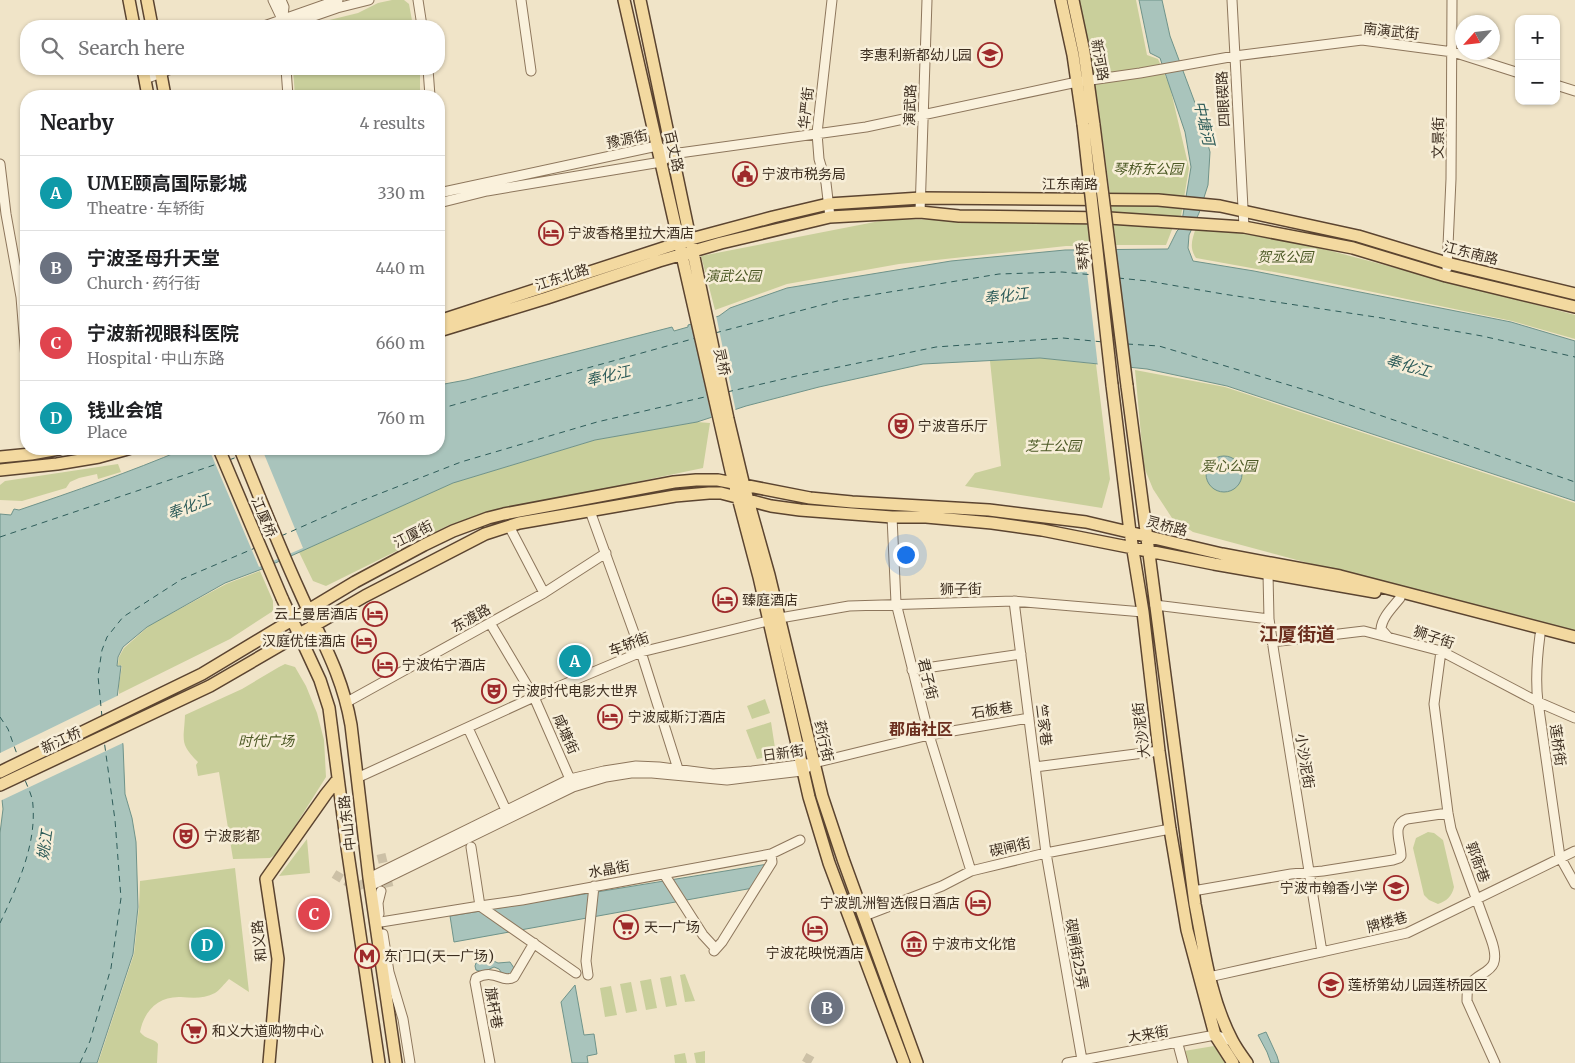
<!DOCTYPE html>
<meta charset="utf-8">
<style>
:root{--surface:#fff;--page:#f6f6f6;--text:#202124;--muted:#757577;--line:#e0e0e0;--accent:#db2777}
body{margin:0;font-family:Merriweather,"Noto Sans SC",serif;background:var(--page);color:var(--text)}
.controls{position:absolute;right:15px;top:15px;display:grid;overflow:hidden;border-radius:10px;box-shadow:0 1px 4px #0004}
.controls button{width:45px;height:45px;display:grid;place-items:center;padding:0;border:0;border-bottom:1px solid var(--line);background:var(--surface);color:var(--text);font:25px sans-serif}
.compass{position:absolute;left:1455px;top:15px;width:45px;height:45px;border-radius:50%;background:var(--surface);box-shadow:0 1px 4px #0004;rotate:243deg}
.you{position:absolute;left:905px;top:554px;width:18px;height:18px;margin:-12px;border:4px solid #fff;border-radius:50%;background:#1a73e8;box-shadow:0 0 0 8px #1a73e833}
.badge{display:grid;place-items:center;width:32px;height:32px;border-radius:50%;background:var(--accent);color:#fff;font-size:16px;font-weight:700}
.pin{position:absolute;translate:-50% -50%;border:2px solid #fff;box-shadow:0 1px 5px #0006}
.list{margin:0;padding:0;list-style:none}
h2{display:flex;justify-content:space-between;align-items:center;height:65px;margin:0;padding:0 20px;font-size:21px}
h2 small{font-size:16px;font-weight:400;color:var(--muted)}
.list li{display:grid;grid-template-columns:32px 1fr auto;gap:15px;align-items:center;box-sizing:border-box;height:75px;padding:0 20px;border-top:1px solid var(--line)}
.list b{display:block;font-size:19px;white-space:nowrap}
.list p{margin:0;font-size:16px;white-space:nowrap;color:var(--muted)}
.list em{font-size:16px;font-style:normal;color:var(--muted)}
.icon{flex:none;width:28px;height:28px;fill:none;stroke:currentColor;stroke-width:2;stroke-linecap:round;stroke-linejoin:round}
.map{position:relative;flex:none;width:1575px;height:1063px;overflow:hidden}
.search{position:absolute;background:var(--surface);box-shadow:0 1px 4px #0004;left:20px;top:20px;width:425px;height:55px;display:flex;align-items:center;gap:12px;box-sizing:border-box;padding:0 18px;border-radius:20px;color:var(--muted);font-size:19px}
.panel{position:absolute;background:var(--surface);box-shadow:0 1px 4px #0004;left:20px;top:90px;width:425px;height:365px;border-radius:20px}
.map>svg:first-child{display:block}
</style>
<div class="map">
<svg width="1575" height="1063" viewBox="0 0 1575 1063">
<rect width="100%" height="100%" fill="#f0e4c8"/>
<path fill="#c9cf9b" d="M392 0H404L409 4 413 26H305L358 13 378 3Z
M1078 0H1136L1147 55 1158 59 1170 87 1189 168 1179 228 1173 227 1166 245H1116C1106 162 1097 82 1078 0Z
M293 69H420V96H295Z
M890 219 1091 222 1093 246H1066L899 264 787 284 715 310 701 256Z
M1196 228 1244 233 1297 242 1575 315V339L1512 321 1296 276 1196 258C1189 248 1192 239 1196 228Z
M1040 358 1096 364 1110 479 1102 508 965 486 975 473 1001 466 990 361Z
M1135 370 1225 387 1575 503V635L1193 532 1172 518 1153 489 1144 467Z
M697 422 710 423 703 468 493 512 449 525 326 586 313 581 299 552 453 483 595 440Z
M118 464 121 472 98 479 97 474 79 478 70 482 66 488 22 501 0 500V485L5 481Z
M260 571 273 601V611L230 639 119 694V684L122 666 118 665 119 657 124 648 150 625 226 584Z
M285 664 295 667 306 686 317 713 324 740 326 777 278 853 270 858 233 859 219 772 198 776 196 765 198 762C179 743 184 741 185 715L242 689 279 667Z
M765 699 770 713 752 719 747 706Z
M771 722 775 748 766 751V757L757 759 746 730Z
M1428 832 1434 833 1443 840 1454 887C1452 896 1447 901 1438 904L1429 900 1424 895 1413 848 1416 838Z
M307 839 310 873 279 876Z
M235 868 249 992 229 979C224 984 220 990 215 993 204 999 192 998 181 997 158 996 144 1011 140 1032 146 1040 154 1038 158 1044L157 1063H98L134 954 139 907 140 881Z
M685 974 695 1001 685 1002 680 975Z
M671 976 677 1005 666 1007 660 978Z
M651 979 657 1008 646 1010 640 981Z
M631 982 637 1011 626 1013 620 984Z
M611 986 617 1015 605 1017 600 988Z
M1214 1046 1225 1063H1187L1184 1051Z
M705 1051V1063H696L694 1053Z
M685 1053 687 1063H675L674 1055Z"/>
<path fill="#a9c4bc" stroke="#6f938a" d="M1139 0H1162L1170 36 1201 119 1210 152 1208 185 1199 213 1189 235 1188 248 1193 261 1254 271 1511 322 1575 341V501L1227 386 1147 369 1040 358 923 364 819 387 746 406 697 422 595 440 453 483 262 569 225 583 147 627 123 647 118 657 117 666H121L116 706 123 745 125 794 132 818 136 842 138 907 133 954 97 1063H0V833L3 809 0 781V514L11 515 14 509 19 510C75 491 130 472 184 449H439V385L466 380 672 327 674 331 688 327V325L719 316 730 308 787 288 951 261 1065 250 1168 249 1177 231 1181 227 1191 167 1185 132 1160 58 1150 53Z
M1206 474a18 18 0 1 1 36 0a18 18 0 1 1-36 0Z
M768 864 753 888 454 942 450 916Z
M485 957 498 963 510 962 514 968 511 975H503L499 969 494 967 483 972 476 970 475 966 476 963Z
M575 985 584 1035 594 1034 597 1054 587 1056 588 1063H572L561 1002Z
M1266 1032 1277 1056 1279 1063H1271L1267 1052 1258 1035Z"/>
<path fill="#f0e4c8" d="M1084 247H1116L1130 370 1098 367Z
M716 315 736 412 712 419 691 321Z
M209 449H262L303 548 259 567Z
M119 695 118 705 125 742 0 801V753Z"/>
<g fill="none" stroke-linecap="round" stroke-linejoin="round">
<path stroke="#2f5d5a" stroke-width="1" stroke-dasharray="6 5" stroke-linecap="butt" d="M1118 278 1148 281 1223 294 1382 318 1482 336 1575 357
M715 333 841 300 999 274 1062 272 1094 275
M1127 344 1159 346 1312 392 1575 482
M727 392 805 374 936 347 1063 338 1103 342
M439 409 696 338
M247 453 261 449
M229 460 237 457
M281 536 353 504 461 462 597 422 709 396
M0 537 220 463
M0 717 8 729 18 757
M102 717 98 676 102 650 107 637 123 617 182 579 255 548
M0 923C17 887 36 846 33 806 33 797 28 788 25 780
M80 1063 90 1041 111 968 121 898 115 820 104 740"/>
<path stroke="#ccc0a6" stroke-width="9" stroke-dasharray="9 4.5" stroke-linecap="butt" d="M381 854 389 887
M334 874 356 887 374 879
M806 1063 811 1054"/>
<defs>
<path id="minor" d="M273 0 282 19
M281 0 284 7 282 24
M418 0 422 26
M521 0 531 71
M1232 0 1244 227
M264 26 338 0
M285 26 337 8 369 0
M286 69 288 96
M428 69 430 96
M145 79 171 69
M1556 85 1575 91
M0 164 6 214 21 297 26 359
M439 193 657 146 672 154
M439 203 487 191 661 162 672 154 866 127 1077 82 1140 73 1235 56 1362 40 1453 52 1519 73
M920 212 927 0
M830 217 826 183 819 159 817 133 832 0
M1447 268 1451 179 1452 0
M590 511 641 652 678 769
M892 517 896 603 929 735 971 871
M509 526 544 593
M1268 574 1269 619 1274 653 1322 952
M1014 601 1046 853 1082 1060
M1155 605 1269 619
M490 623 534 697 570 779
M1540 635C1537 658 1535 679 1538 702L1560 857 1575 884
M1388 637 1381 629C1382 617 1393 607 1400 598
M1272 642 1364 631 1441 651 1538 702 1575 718
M1441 651 1434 704 1448 813 1451 829 1491 939C1505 978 1476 967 1468 989 1467 992 1467 997 1467 1001L1495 1063
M912 670 1021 654
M347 702 544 593 606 553
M468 728 506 810
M1035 767 1159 751
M357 778 534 697 641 652 780 618 849 606 1014 601 1143 612
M471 847 480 906 522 900 771 854 800 840
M664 874 703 935 715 948
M369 878 570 779 604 771 636 766 659 767 713 774 752 771 814 763 929 735 1029 718
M370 886 573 787 606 777 631 773H652L727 780 802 771 808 767
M1193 891 1291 874 1323 871 1393 860 1399 858 1401 856C1401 842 1391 825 1407 819L1448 813
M379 914 378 903 381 891
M864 916 942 886 971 871 1046 853 1170 829
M381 922 480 906 576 973
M383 934 389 972 403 1019 410 1063
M714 951 722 942 772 862 771 854
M588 975 586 961 594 886
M1209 977 1407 933 1575 851
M1179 1048 1183 1063
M490 1063 475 982 476 978C496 968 502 984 514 977L534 943
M1067 1063 1215 1035 1232 1041"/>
<path id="major" d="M129 0 134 26
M147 0 152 26
M624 0 731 471 759 577 809 797 829 863 904 1063
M640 0 728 419 744 486 769 575 822 796 843 859 917 1063
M1061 0 1073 55 1083 124
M1073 0 1084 52 1094 125
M143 69 148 96
M160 69 165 96
M439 321 691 239 773 217 828 204 921 198 1158 200 1220 206 1358 236 1447 263 1575 294
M439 331 547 298 659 261 721 243 830 217 920 212 959 216 1109 218 1244 227 1353 248 1446 276 1575 307
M1112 385 1130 532 1143 612 1159 751 1170 829 1187 930 1215 1035 1233 1063
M1127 386 1195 904C1204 950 1210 998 1232 1040 1236 1048 1242 1056 1247 1063
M240 449C259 496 278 544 299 590 320 638 342 673 351 725L369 878 396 1063
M0 457 31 454 59 449
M0 470 57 464 99 457 128 449
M282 598 320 680 329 708 347 847 379 1063
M0 772 202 674 355 582 424 545 453 531 488 518 504 514 674 482 696 480H718L810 498 852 502 989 510 1086 522 1222 554 1340 576 1575 637
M0 785 210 686 365 596 485 534 519 523 675 496 709 493H721L771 506 800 510 892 517H926L992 523 1042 530 1214 564 1375 592
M269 1063 278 959 266 879 326 794 338 779"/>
</defs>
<use href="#minor" stroke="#8d765c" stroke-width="11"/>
<use href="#major" stroke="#5b4430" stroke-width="14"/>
<use href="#minor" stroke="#faf1dc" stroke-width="9"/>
<use href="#major" stroke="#f3d9a0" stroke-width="11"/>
<defs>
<path id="major-bridge" d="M1083 124 1112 385
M1094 125 1127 386
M219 449 282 598"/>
</defs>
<use href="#major-bridge" stroke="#5b4430" stroke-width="14" stroke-linecap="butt"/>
<use href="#major-bridge" stroke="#f3d9a0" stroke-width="11"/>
</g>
<defs>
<symbol id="school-ring" viewBox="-11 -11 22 22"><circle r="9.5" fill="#f7eed8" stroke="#9e2a2b" stroke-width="1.5"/><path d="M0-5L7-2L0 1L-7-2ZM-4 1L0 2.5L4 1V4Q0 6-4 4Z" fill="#9e2a2b"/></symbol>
<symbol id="civic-ring" viewBox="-11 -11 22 22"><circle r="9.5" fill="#f7eed8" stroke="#9e2a2b" stroke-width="1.5"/><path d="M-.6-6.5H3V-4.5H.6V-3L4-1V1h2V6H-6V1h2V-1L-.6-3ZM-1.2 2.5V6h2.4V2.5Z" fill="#9e2a2b"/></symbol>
<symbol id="hotel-ring" viewBox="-11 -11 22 22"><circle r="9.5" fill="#f7eed8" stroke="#9e2a2b" stroke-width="1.5"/><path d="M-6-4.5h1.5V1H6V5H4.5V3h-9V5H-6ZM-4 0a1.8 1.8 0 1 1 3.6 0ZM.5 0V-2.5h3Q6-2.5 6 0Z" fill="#9e2a2b"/></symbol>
<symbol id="theatre-ring" viewBox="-11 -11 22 22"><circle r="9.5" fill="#f7eed8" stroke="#9e2a2b" stroke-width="1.5"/><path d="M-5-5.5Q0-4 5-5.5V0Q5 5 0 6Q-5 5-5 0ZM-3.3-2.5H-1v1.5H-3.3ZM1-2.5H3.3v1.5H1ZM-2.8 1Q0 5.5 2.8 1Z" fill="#9e2a2b"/></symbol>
<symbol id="supermarket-ring" viewBox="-11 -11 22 22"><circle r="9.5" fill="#f7eed8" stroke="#9e2a2b" stroke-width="1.5"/><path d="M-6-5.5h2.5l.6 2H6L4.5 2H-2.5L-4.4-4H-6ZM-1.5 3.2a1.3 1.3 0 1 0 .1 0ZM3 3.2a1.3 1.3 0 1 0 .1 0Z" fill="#9e2a2b"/></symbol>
<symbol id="museum-ring" viewBox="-11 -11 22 22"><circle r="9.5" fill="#f7eed8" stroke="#9e2a2b" stroke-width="1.5"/><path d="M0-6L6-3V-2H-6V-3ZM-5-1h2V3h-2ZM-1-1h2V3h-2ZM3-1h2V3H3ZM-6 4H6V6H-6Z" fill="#9e2a2b"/></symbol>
<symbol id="metro-ring" viewBox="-11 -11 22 22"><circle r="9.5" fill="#f7eed8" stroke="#9e2a2b" stroke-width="1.5"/><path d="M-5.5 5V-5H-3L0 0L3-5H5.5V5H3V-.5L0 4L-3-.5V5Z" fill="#9e2a2b"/></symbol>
</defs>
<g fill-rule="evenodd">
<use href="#school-ring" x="976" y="41" width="28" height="28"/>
<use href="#civic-ring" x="731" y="160" width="28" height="28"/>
<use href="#hotel-ring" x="537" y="219" width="28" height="28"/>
<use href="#theatre-ring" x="887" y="412" width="28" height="28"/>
<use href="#hotel-ring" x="711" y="586" width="28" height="28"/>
<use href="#hotel-ring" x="361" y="600" width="28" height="28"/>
<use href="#hotel-ring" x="350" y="627" width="28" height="28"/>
<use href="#hotel-ring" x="371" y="651" width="28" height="28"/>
<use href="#theatre-ring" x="480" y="677" width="28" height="28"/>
<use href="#hotel-ring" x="596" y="703" width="28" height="28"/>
<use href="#theatre-ring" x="172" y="822" width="28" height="28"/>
<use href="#school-ring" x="1382" y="874" width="28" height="28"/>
<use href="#hotel-ring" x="964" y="889" width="28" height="28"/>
<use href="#supermarket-ring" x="612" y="913" width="28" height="28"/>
<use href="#hotel-ring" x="801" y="915" width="28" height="28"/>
<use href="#museum-ring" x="900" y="930" width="28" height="28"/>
<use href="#metro-ring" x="353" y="942" width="28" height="28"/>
<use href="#school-ring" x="1317" y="971" width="28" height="28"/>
<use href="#supermarket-ring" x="180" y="1017" width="28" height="28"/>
</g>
<g text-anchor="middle" stroke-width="5" stroke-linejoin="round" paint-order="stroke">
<g font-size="14" fill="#3d2e20" stroke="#f7eed8">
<text transform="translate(1391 31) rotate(6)" y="5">南演武街</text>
<text transform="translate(1100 60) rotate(80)" y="5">新河路</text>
<text transform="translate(1223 99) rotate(-93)" y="5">四眼碶路</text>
<text transform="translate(910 105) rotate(-88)" y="5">演武路</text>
<text transform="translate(806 108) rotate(-84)" y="5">华严街</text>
<text transform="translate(1438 138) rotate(-89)" y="5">文景街</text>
<text transform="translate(627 139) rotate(-12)" y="5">豫源街</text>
<text transform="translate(674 151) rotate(77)" y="5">百丈路</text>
<text x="1070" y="189">江东南路</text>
<text transform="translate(1471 253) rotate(14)" y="5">江东南路</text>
<text transform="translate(1083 256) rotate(-96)" y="5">琴桥</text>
<text transform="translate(562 277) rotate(-18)" y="5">江东北路</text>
<text transform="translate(722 362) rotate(77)" y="5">灵桥</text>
<text transform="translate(264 517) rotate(67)" y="5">江厦桥</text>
<text transform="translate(1167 526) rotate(14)" y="5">灵桥路</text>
<text transform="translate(413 534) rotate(-27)" y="5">江厦街</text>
<text transform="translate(961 589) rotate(-1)" y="5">狮子街</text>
<text transform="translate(471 618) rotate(-29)" y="5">东渡路</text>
<text transform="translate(1434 637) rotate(19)" y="5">狮子街</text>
<text transform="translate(629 644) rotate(-20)" y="5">车轿街</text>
<text transform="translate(928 679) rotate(76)" y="5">君子街</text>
<text transform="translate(992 710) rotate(-9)" y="5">石板巷</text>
<text transform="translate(1044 725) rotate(83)" y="5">竺家巷</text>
<text transform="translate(1141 730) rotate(-97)" y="5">大沙泥街</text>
<text transform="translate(566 734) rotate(66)" y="5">咸塘街</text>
<text transform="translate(61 740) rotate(-25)" y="5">新江桥</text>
<text transform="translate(824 741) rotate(77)" y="5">药行街</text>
<text transform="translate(1558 745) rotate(82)" y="5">莲桥街</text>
<text transform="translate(783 753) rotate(-8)" y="5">日新街</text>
<text transform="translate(1305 761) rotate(81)" y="5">小沙泥街</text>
<text transform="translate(347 823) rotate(-97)" y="5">中山东路</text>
<text transform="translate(1010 847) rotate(-13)" y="5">碶闸街</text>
<text transform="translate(1478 862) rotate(70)" y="5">郭衙巷</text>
<text transform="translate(609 869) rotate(-10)" y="5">水晶街</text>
<text transform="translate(1387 922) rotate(-16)" y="5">牌楼巷</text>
<text transform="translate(259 941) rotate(-96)" y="5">和义路</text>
<text transform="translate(1077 954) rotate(80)" y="5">碶闸街25弄</text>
<text transform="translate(494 1008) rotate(80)" y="5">旗杆巷</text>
<text transform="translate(1148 1034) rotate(-10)" y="5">大来街</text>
</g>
<g font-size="14" fill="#3d2e20" stroke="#f7eed8" text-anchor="start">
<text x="972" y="60" text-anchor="end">李惠利新都幼儿园</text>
<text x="762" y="179">宁波市税务局</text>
<text x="568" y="238">宁波香格里拉大酒店</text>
<text x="918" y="431">宁波音乐厅</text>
<text x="742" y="605">臻庭酒店</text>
<text x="358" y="619" text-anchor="end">云上曼居酒店</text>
<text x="346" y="646" text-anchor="end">汉庭优佳酒店</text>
<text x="402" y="670">宁波佑宁酒店</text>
<text x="512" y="696">宁波时代电影大世界</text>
<text x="628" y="722">宁波威斯汀酒店</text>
<text x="204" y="841">宁波影都</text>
<text x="1378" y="893" text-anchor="end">宁波市翰香小学</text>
<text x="960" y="908" text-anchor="end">宁波凯洲智选假日酒店</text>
<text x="644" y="932">天一广场</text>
<text x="932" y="949">宁波市文化馆</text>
<text x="815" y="958" text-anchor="middle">宁波花映悦酒店</text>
<text x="384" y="961">东门口(天一广场)</text>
<text x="1348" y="990">莲桥第幼儿园莲桥园区</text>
<text x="212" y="1036">和义大道购物中心</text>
</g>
<g font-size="14" font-style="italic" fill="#4d5a26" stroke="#f7eed8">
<text x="1148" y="174">琴桥东公园</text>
<text x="1285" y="262">贺丞公园</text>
<text x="733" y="281">演武公园</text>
<text x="1053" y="451">芝士公园</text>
<text x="1229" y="471">爱心公园</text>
<text x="266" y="746">时代广场</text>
</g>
<g font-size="15" font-style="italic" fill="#2f5d5a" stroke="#f7eed8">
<text transform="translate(1204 123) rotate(77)" y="5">中塘河</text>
<text transform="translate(1006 296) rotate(-7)" y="5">奉化江</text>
<text transform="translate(1408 366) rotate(16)" y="5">奉化江</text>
<text transform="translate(608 376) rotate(-13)" y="5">奉化江</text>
<text transform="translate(189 507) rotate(-21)" y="5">奉化江</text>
<text transform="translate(45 845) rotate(-82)" y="5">姚江</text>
</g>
<g font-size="16" font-weight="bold" fill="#6b2e1e" stroke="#f7eed8">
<text x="921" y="735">郡庙社区</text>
</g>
<g font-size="19" font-weight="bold" fill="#6b2e1e" stroke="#f7eed8">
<text x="1297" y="641">江厦街道</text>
</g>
</g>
</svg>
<div class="controls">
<button>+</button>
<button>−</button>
</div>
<svg class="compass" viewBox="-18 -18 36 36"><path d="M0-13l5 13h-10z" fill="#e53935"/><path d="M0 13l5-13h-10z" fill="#757577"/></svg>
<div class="you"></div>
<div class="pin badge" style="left:575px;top:661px;background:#0f9aa8">A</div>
<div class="pin badge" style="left:827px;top:1008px;background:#6b7280">B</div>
<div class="pin badge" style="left:314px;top:914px;background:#e0444e">C</div>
<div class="pin badge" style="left:207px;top:945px;background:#0f9aa8">D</div>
<div class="search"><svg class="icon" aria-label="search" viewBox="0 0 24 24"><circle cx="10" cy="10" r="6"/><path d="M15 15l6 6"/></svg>Search here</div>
<section class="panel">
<h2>Nearby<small>4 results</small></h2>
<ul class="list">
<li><span class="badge" style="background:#0f9aa8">A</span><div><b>UME颐高国际影城</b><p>Theatre · 车轿街</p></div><em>330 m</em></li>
<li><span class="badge" style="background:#6b7280">B</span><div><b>宁波圣母升天堂</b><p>Church · 药行街</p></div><em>440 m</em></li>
<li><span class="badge" style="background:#e0444e">C</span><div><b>宁波新视眼科医院</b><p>Hospital · 中山东路</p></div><em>660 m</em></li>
<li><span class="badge" style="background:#0f9aa8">D</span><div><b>钱业会馆</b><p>Place</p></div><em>760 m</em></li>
</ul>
</section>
</div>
